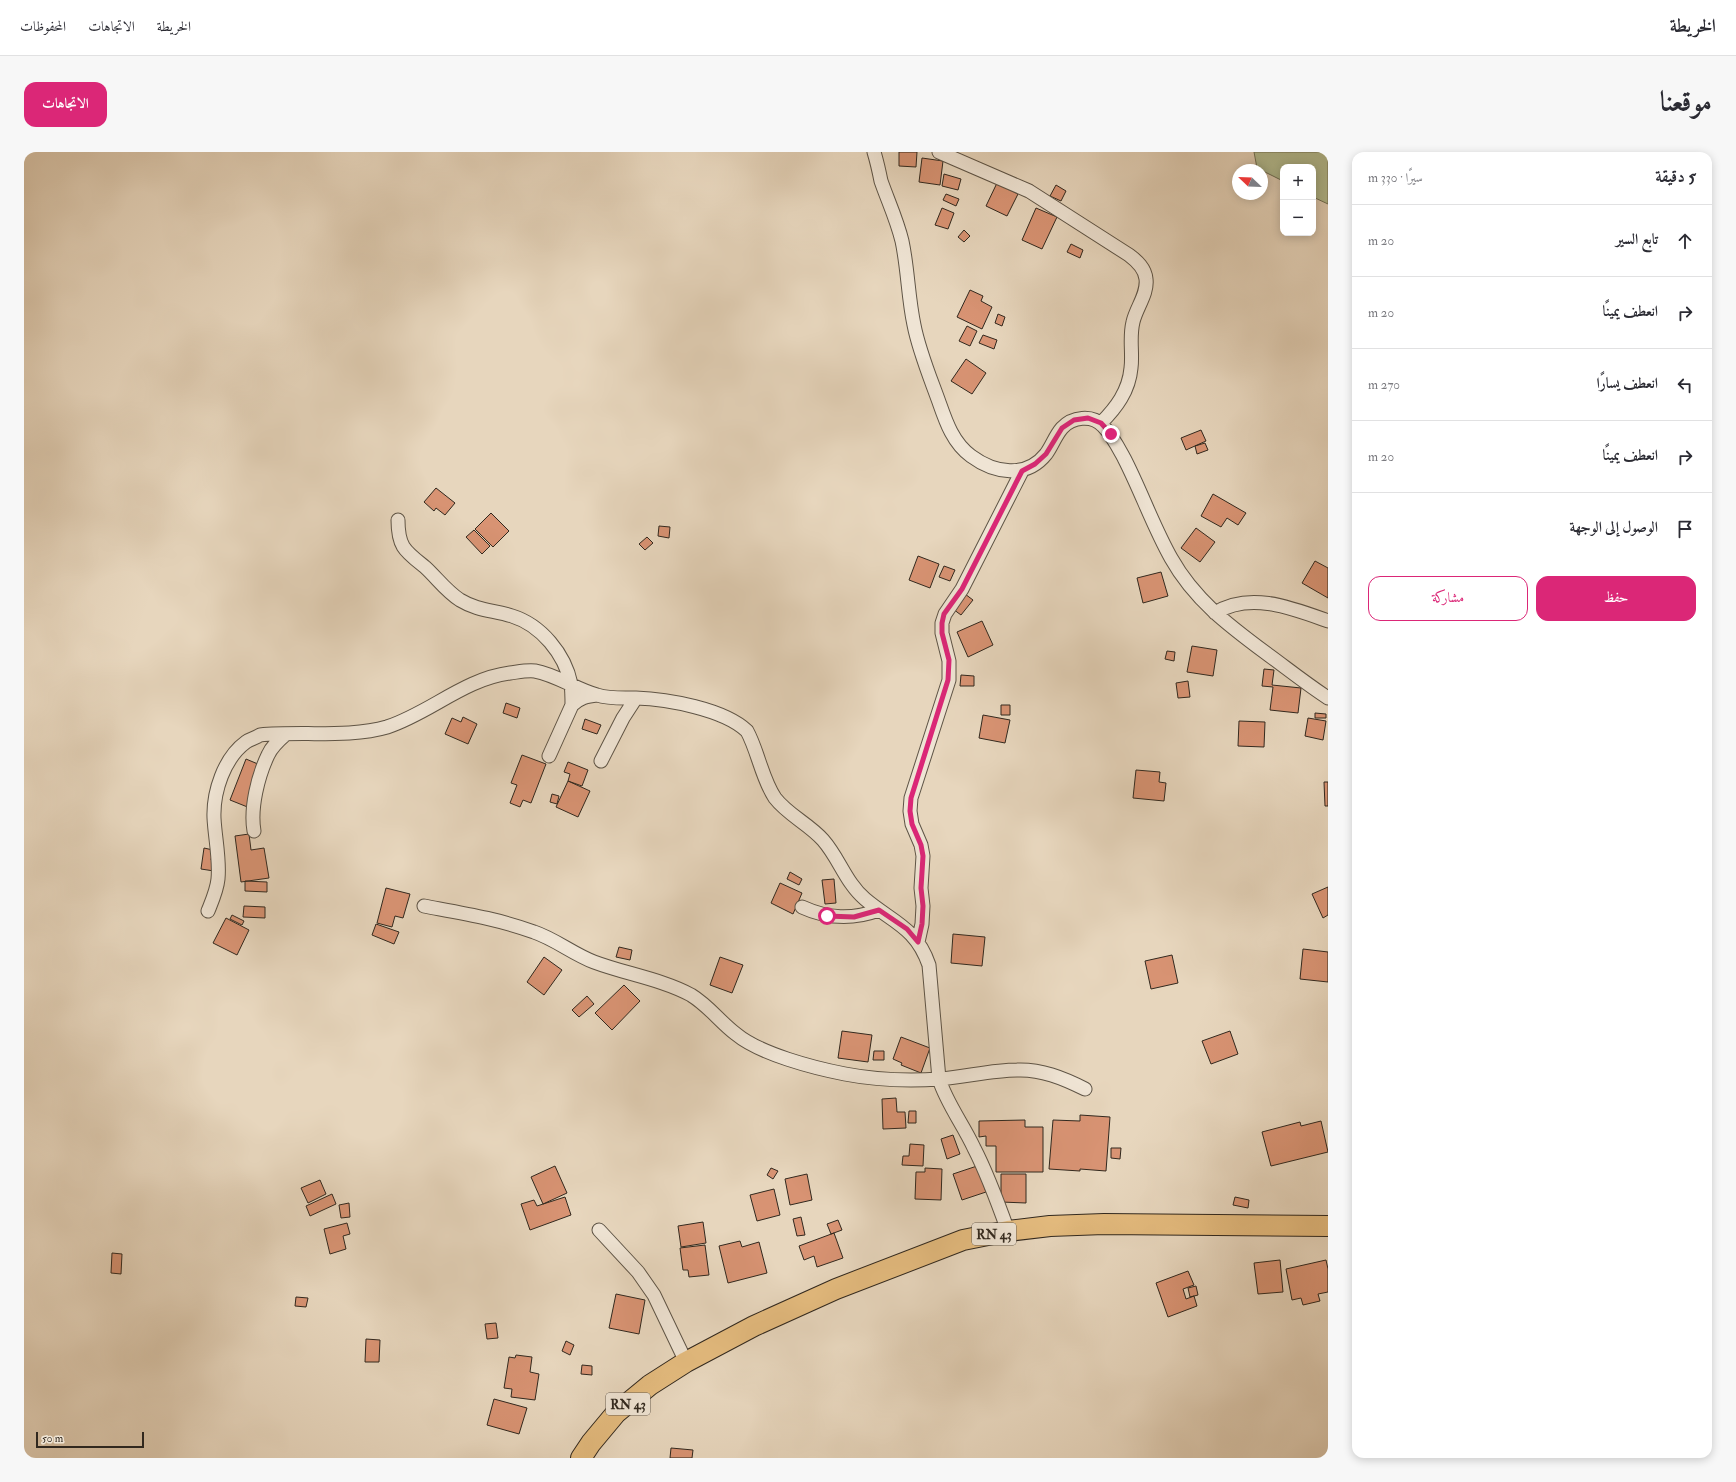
<!DOCTYPE html>
<html lang="ar">
<meta charset="utf-8">
<style>
:root{--surface:#fff;--page:#f7f7f7;--text:#2b2b33;--muted:#7c7c81;--line:#e1e1e2;--accent:#db2777}
body{margin:0;font-family:"IM FELL Double Pica",Amiri,serif;background:var(--page);color:var(--text);direction:rtl}
.controls{position:absolute;right:12px;top:12px;display:grid;overflow:hidden;border-radius:8px;box-shadow:0 2px 10px #0003}
.controls button{width:36px;height:36px;display:grid;place-items:center;padding:0;border:0;border-bottom:1px solid var(--line);background:var(--surface);color:var(--text);font:20px sans-serif}
.compass{position:absolute;left:1208px;top:12px;width:36px;height:36px;border-radius:50%;background:var(--surface);box-shadow:0 2px 10px #0003;rotate:293deg}
.scale{position:absolute;left:12px;bottom:10px;width:108px;box-sizing:border-box;padding-left:4px;border:2px solid #31281e;border-top:0;font-size:11px;line-height:14px;white-space:nowrap;color:#31281e;-webkit-text-stroke:3px #efe4d4;paint-order:stroke}
.stop{position:absolute;width:12px;height:12px;margin:-9px;border:3px solid #db2777;border-radius:50%;background:#fff}
.stop.end{background:#db2777;border-color:#fff;box-shadow:0 1px 4px #0008}
.list{margin:0;padding:0;list-style:none}
h2{display:flex;justify-content:space-between;align-items:center;height:52px;margin:0;padding:0 16px;font-size:17px}
h2 small{font-size:13px;font-weight:400;color:var(--muted)}
.list li{display:grid;grid-template-columns:26px 1fr auto;gap:12px;align-items:center;box-sizing:border-box;height:72px;padding:0 16px;border-top:1px solid var(--line)}
.list b{display:block;font-size:15px;white-space:nowrap}
.list em{font-size:13px;font-style:normal;color:var(--muted)}
.actions{display:flex;gap:8px;padding:12px 16px}
.actions a{flex:1;padding:9px 0;border:1px solid var(--accent);border-radius:12px;text-align:center;font-size:14px;color:var(--accent)}
.actions .main{background:var(--accent);color:#fff}
.icon{flex:none;width:22px;height:22px;fill:none;stroke:currentColor;stroke-width:2;stroke-linecap:round;stroke-linejoin:round}
.map{position:relative;flex:none;width:1304px;height:1306px;overflow:hidden;direction:ltr;border-radius:12px}
header{display:flex;align-items:center;gap:24px;box-sizing:border-box;height:56px;padding:0 20px;background:var(--surface);border-bottom:1px solid var(--line)}
header strong{font-size:19px}
nav{display:flex;gap:22px;margin-inline-start:auto;font-size:14px}
.intro{display:flex;align-items:center;justify-content:space-between;box-sizing:border-box;height:96px;padding:0 24px}
h1{margin:0;font-size:28px}
.button{padding:10px 18px;border-radius:12px;background:var(--accent);color:#fff;font-size:14px;font-weight:700}
main{display:flex;gap:24px;padding:0 24px}
aside{flex:1;background:var(--surface);border-radius:12px;box-shadow:0 2px 10px #0003}
.map>svg:first-child{display:block}
</style>
<header>
<strong>الخريطة</strong>
<nav><a>الخريطة</a><a>الاتجاهات</a><a>المحفوظات</a></nav>
</header>
<div class="intro"><h1>موقعنا</h1><a class="button">الاتجاهات</a></div>
<main>
<aside>
<h2>5 دقيقة<small>سيرًا · 330 m</small></h2>
<ul class="list">
<li><svg class="icon" aria-label="ahead" viewBox="0 0 24 24"><path d="M12 20V5M6 11l6-6 6 6"/></svg><div><b>تابع السير</b></div><em>20 m</em></li>
<li><svg class="icon" aria-label="right" viewBox="0 0 24 24"><path d="M7 20v-9h11M14 6l5 5-5 5"/></svg><div><b>انعطف يمينًا</b></div><em>20 m</em></li>
<li><svg class="icon" aria-label="left" viewBox="0 0 24 24"><path d="M17 20v-9H6M10 6l-5 5 5 5"/></svg><div><b>انعطف يسارًا</b></div><em>270 m</em></li>
<li><svg class="icon" aria-label="right" viewBox="0 0 24 24"><path d="M7 20v-9h11M14 6l5 5-5 5"/></svg><div><b>انعطف يمينًا</b></div><em>20 m</em></li>
<li><svg class="icon" aria-label="arrive" viewBox="0 0 24 24"><path d="M6 21V4h12l-3 4 3 4H6"/></svg><div><b>الوصول إلى الوجهة</b></div></li>
</ul>
<div class="actions"><a class="main">حفظ</a><a>مشاركة</a></div>
</aside>
<div class="map">
<svg width="1304" height="1306" viewBox="0 0 1304 1306">
<rect width="100%" height="100%" fill="#e7d6bd"/>
<filter id="stains"><feTurbulence type="fractalNoise" baseFrequency=".005" numOctaves="4"/><feColorMatrix values="0 0 0 0 .2 0 0 0 0 .09 0 0 0 0 .02 0 0 0 .5 -.17"/></filter>
<radialGradient id="worn" r=".72"><stop offset=".6" stop-color="#630" stop-opacity="0"/><stop offset="1" stop-color="#630" stop-opacity=".3"/></radialGradient>
<path fill="#b3be93" stroke="#727358" d="M1230 0H1304V52L1289 45V15H1259V29L1233 16Z"/>
<path fill="#d89373" stroke="#31281e" d="M875 0H893L892 15 875 14Z
M898 6 919 9 916 33 895 30Z
M920 22 937 27 934 38 918 34Z
M973 31 994 42 983 64 962 54Z
M1032 33 1042 39 1037 49 1026 44Z
M922 42 935 47 932 54 919 48Z
M918 56 930 61 924 77 911 73Z
M1012 56 1033 65 1018 97 998 88Z
M940 78 946 84 940 90 934 85Z
M1047 92 1059 98 1056 106 1043 100Z
M946 138 959 144 957 149 968 155 958 177 933 165Z
M974 162 981 165 978 174 971 171Z
M943 174 953 179 946 194 935 189Z
M959 183 973 188 970 197 955 191Z
M942 207 962 221 948 242 927 229Z
M1177 278 1182 289 1162 298 1157 286Z
M1181 291 1184 298 1173 302 1171 294Z
M412 336 431 351 421 363 412 356 410 359 400 350Z
M1189 342 1222 361 1214 373 1203 366 1197 375 1177 364Z
M467 361 485 379 469 395 451 377Z
M635 374 646 375 645 386 634 384Z
M1172 376 1191 390 1176 410 1157 396Z
M450 378 466 394 458 402 442 385Z
M623 385 629 391 621 398 615 392Z
M894 404 915 412 906 436 885 428Z
M1291 409 1304 416V446L1278 431Z
M920 414 931 418 926 429 915 425Z
M1137 420 1144 444 1119 451 1113 426Z
M941 442 949 448 937 463 929 457Z
M958 469 969 493 944 505 933 480Z
M1168 494 1193 498 1189 524 1163 520Z
M1143 499 1151 500 1150 509 1141 507Z
M1240 517 1250 518 1248 533 1277 536 1274 561 1246 558 1249 535 1238 534Z
M937 523 950 524V534H936Z
M1164 529 1166 545 1154 546 1152 531Z
M482 551 496 556 493 566 479 561Z
M977 553H986V563H977Z
M1291 561 1302 562V566H1291Z
M959 563 986 568 981 591 955 586Z
M439 565 453 572 444 592 421 582 428 566 437 570Z
M1284 566 1302 569 1299 588 1281 584Z
M561 567 577 573 573 582 558 577Z
M1215 569 1241 570 1240 595 1214 594Z
M498 603 522 612 507 651 499 648 496 655 486 651 493 633 487 631Z
M222 607 241 615 226 656 206 648Z
M544 610 564 618 558 634 544 629 546 622 540 620Z
M1112 618 1136 620 1135 630 1142 631 1140 649 1109 646Z
M544 629 566 639 554 665 532 655Z
M1300 630H1304V654H1301Z
M528 642 535 644 533 652 526 650Z
M225 682 227 698 240 696 245 726 217 730 211 684Z
M180 696 189 698 187 708 192 709 190 719 177 717Z
M766 720 778 727 775 733 763 727Z
M810 727 812 751 801 752 798 728Z
M221 729 243 730V740L221 739Z
M756 731 778 741 769 762 747 751Z
M1304 735V763L1299 766 1288 742Z
M362 736 386 742 379 766 371 764 368 775 353 771Z
M220 754 241 755V766L219 765Z
M208 763 220 769 218 773 206 767Z
M202 766 225 778 213 803 189 791Z
M352 772 375 780 370 792 348 783Z
M929 782 961 785 958 814 927 811Z
M595 795 608 798 606 808 592 805Z
M1279 797 1304 800V830L1276 827Z
M1148 803 1154 831 1127 837 1121 809Z
M520 805 538 818 520 843 503 830Z
M696 805 719 813 708 841 686 833Z
M600 833 616 849 588 878 571 861Z
M563 844 570 852 555 865 548 858Z
M818 879 848 883 844 910 814 906Z
M1206 879 1214 902 1187 912 1178 889Z
M877 885 906 896 897 921 877 913 878 911 869 907Z
M850 899H860V908H849Z
M872 946 873 960H881L882 976 859 977 858 947Z
M885 959H892V971H884Z
M1056 963 1086 965 1082 1019 1056 1017V1019L1025 1017 1029 968 1056 969Z
M1001 968V975H1019V1020H972V994H962V984L955 985V969Z
M1297 969 1304 1000 1247 1014 1238 980 1276 970 1277 974Z
M929 983 936 1002 923 1007 917 987Z
M886 992 900 993 899 1014 878 1013 879 1004H885Z
M1087 996H1097L1096 1007 1087 1006Z
M531 1014 543 1041 519 1052 507 1025Z
M953 1014 962 1040 938 1048 929 1022Z
M747 1016 754 1019 749 1027 743 1023Z
M901 1016 918 1017 917 1048 891 1047 892 1020H901Z
M783 1022 788 1048 766 1053 761 1027Z
M977 1022H1002V1051L977 1050Z
M296 1028 302 1042 284 1051 277 1036Z
M750 1037 756 1063 733 1069 726 1043Z
M308 1042 312 1052 286 1064 282 1054Z
M541 1045 547 1063 506 1078 497 1052 510 1048 513 1054Z
M1211 1045 1225 1048 1224 1056 1209 1053Z
M325 1051 326 1065 317 1066 315 1053Z
M777 1065 781 1083 773 1084 769 1067Z
M814 1068 818 1078 807 1082 803 1072Z
M679 1070 682 1091 657 1095 654 1074Z
M323 1071 326 1082 319 1084 322 1097 306 1102 300 1077Z
M810 1081 819 1106 793 1115 790 1104 780 1108 775 1094Z
M716 1089 718 1095 735 1090 743 1121 704 1131 695 1094Z
M681 1093 685 1123 665 1125 664 1118H659L656 1096Z
M88 1101 98 1102 97 1122 87 1121Z
M1256 1108 1259 1140 1234 1142 1230 1111Z
M1302 1108 1304 1117V1140L1294 1142 1296 1149 1279 1153 1277 1146 1268 1148 1262 1117Z
M1164 1119 1170 1133 1159 1137 1162 1147 1170 1144 1173 1154 1144 1165 1132 1131Z
M1172 1134 1174 1143 1166 1145 1164 1136Z
M592 1142 621 1148 615 1182 585 1176Z
M272 1145 284 1146 282 1155 271 1154Z
M472 1171 474 1186 463 1187 461 1172Z
M342 1187 356 1188 355 1210H341Z
M542 1189 550 1193 546 1203 538 1199Z
M492 1203 508 1205 506 1220 515 1222 511 1248 487 1245 488 1237 480 1236 485 1205 491 1206Z
M558 1213 568 1214V1223L557 1222Z
M470 1247 503 1256 495 1282 463 1273Z
M647 1296 669 1298 668 1306H646Z"/>
<g fill="none" stroke-linecap="round" stroke-linejoin="round">
<defs>
<path id="street" d="M850 0C853 10 855 19 857 29 864 49 873 68 878 89 884 117 884 145 890 173 895 199 906 225 915 250 922 270 929 291 947 304 970 321 1002 327 1022 302 1028 294 1031 284 1038 276 1048 265 1068 262 1079 274 1088 283 1094 295 1100 306 1117 339 1129 374 1147 406 1171 449 1207 475 1246 504 1265 518 1284 533 1304 546
M915 0 1005 39 1105 103C1113 109 1121 116 1122 127 1124 142 1112 156 1109 170 1105 186 1109 201 1107 216 1105 239 1092 256 1077 271
M374 368C374 395 381 399 401 415 413 426 422 439 436 448 454 459 470 458 488 464 517 473 541 502 547 532 548 539 548 546 548 553
M1191 461C1226 439 1268 456 1304 469
M525 604 548 553C556 546 562 544 573 543
M577 609 599 566 612 546
M230 679C226 656 234 624 244 603 248 594 255 588 262 582
M400 754C437 761 475 767 510 780 531 787 549 802 570 810 602 822 637 827 667 843 685 854 696 870 712 882 736 902 790 916 821 922 852 928 885 929 916 927 942 925 968 918 993 918 1017 917 1039 926 1061 937
M778 755C804 767 828 768 855 758
M184 759C188 749 193 738 194 727 196 707 191 686 190 666 189 640 200 606 222 590 226 587 232 586 236 583 275 579 326 586 363 575 406 561 440 527 486 521 494 520 503 518 511 519 533 523 551 537 573 543 585 547 599 546 612 546 643 547 700 557 723 579 734 599 738 627 751 646 764 663 785 672 799 688 815 706 822 731 841 747 868 770 892 775 905 813L915 927C923 952 939 972 950 996 964 1023 974 1051 984 1079
M894 790 898 772 899 754 897 736 899 704 897 693 888 672 886 659 887 646 925 528V509L918 481V471L921 462 938 437 998 319
M575 1078 614 1120 630 1143 662 1210"/>
<path id="primary" d="M557 1306 567 1291 592 1261 626 1233 662 1210 730 1174 812 1137 939 1088 984 1079 1026 1074 1080 1072 1304 1074"/>
</defs>
<use href="#street" stroke="#5e5446" stroke-width="15"/>
<use href="#primary" stroke="#31281e" stroke-width="22"/>
<use href="#street" stroke="#efe4d4" stroke-width="13"/>
<use href="#primary" stroke="#e4bb7e" stroke-width="20"/>
</g>
<g fill="none" stroke-linecap="round" stroke-linejoin="round">
<path stroke="#db2777" stroke-width="5" d="M803 764 830 765 855 758 883 777 894 790 898 772 899 754 897 736 899 704 897 693 888 672 886 659 887 646 924 528 925 508 918 481V471L920 462 938 437 998 319 1011 312 1022 302 1038 276 1050 268 1064 266 1077 271 1087 282"/>
</g>
<g text-anchor="middle" stroke-width="4" stroke-linejoin="round" paint-order="stroke">
<g fill="#efe4d4" stroke="#6a6055" stroke-width="1">
<rect x="948" y="1071" width="44" height="22" rx="3"/>
<rect x="582" y="1241" width="44" height="22" rx="3"/>
</g>
<g font-size="13" font-weight="bold" fill="#31281e">
<text x="970" y="1087">RN 43</text>
<text x="604" y="1257">RN 43</text>
</g>
</g>
<rect width="100%" height="100%" filter="url(#stains)"/>
<rect width="100%" height="100%" fill="url(#worn)"/>
</svg>
<div class="controls">
<button>+</button>
<button>−</button>
</div>
<svg class="compass" viewBox="-18 -18 36 36"><path d="M0-13l5 13h-10z" fill="#e53935"/><path d="M0 13l5-13h-10z" fill="#7c7c81"/></svg>
<div class="scale">50 m</div>
<div class="stop" style="left:803px;top:764px"></div>
<div class="stop end" style="left:1087px;top:282px"></div>
</div>
</main>
